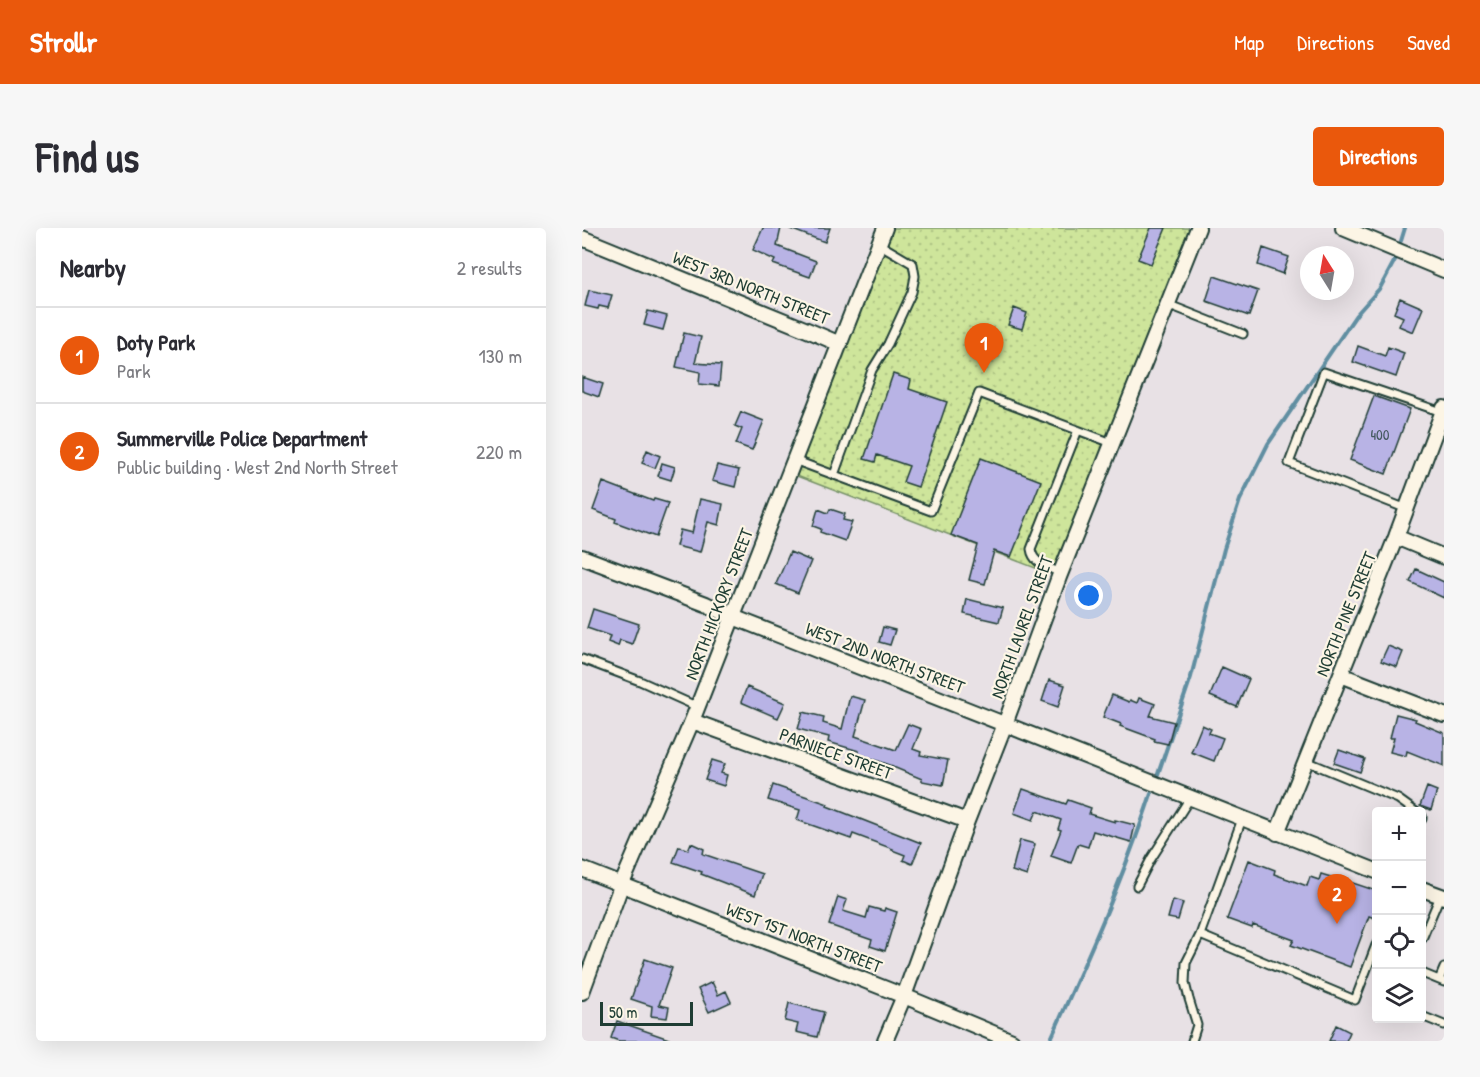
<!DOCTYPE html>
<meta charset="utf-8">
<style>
:root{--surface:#fff;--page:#f7f7f7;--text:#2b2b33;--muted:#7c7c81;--line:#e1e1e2;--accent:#ea580c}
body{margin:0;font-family:"Patrick Hand",sans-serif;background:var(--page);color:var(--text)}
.controls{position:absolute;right:18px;bottom:18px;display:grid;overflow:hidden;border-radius:6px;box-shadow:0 6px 24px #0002}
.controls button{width:54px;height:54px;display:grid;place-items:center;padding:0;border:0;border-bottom:2px solid var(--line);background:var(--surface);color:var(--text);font:30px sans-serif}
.compass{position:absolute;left:718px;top:18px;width:54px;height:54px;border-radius:50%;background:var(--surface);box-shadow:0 6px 24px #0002;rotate:349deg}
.scale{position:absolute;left:18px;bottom:15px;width:93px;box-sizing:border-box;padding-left:6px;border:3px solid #1f3d34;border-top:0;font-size:16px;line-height:21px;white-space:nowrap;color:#1f3d34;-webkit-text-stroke:4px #fcf5e5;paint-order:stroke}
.you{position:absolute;left:507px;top:368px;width:21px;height:21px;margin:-15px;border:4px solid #fff;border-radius:50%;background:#1a73e8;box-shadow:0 0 0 9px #1a73e833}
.badge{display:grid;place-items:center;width:39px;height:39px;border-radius:50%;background:var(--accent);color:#fff;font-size:20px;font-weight:700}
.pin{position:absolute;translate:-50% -50px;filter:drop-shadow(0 2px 3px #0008)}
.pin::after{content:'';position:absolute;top:32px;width:21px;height:18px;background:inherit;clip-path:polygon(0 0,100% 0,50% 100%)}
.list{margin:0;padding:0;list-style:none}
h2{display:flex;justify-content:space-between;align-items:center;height:78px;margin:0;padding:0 24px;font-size:26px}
h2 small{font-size:20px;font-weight:400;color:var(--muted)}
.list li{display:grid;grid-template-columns:39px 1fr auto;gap:18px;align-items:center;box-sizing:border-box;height:96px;padding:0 24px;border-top:2px solid var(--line)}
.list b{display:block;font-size:22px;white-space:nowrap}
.list p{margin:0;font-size:20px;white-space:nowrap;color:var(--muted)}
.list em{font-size:20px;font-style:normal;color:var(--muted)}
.icon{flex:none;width:33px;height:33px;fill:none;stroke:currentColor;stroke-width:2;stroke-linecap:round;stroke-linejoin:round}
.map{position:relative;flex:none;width:862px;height:813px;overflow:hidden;border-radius:6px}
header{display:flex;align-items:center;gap:36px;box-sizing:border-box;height:84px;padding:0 30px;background:var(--accent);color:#fff}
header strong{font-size:28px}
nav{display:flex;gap:33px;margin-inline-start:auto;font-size:21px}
.intro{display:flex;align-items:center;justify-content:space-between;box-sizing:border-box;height:144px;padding:0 36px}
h1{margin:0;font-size:42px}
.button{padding:15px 27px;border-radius:6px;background:var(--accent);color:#fff;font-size:21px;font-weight:700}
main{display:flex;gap:36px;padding:0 36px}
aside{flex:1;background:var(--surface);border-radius:6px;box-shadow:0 6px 24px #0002}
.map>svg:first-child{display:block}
</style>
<header>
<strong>Strollr</strong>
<nav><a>Map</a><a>Directions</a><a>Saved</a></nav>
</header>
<div class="intro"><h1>Find us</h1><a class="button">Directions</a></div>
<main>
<aside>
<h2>Nearby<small>2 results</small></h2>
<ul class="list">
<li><span class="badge">1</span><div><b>Doty Park</b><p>Park</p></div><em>130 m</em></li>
<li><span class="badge">2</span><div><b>Summerville Police Department</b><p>Public building · West 2nd North Street</p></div><em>220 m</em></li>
</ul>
</aside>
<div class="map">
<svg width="862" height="813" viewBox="0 0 862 813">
<defs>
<pattern id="park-dots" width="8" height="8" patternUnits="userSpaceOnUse" patternTransform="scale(1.5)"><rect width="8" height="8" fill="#cee59b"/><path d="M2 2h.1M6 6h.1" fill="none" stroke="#b0c586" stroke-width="1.8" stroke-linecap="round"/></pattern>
</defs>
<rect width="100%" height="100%" fill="#e8e1e5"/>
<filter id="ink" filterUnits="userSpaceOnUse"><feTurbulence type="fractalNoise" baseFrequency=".0167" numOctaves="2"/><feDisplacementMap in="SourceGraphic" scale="12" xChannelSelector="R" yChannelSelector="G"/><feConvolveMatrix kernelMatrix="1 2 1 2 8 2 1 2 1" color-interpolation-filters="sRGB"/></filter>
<g filter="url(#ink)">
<path fill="url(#park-dots)" stroke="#769168" stroke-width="1.5" d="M303 0H616L477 349 207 245Z"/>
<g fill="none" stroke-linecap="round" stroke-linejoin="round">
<path stroke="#608ea1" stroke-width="4" d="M819 13 823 0
M576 546 609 449 642 321 658 272 686 216 774 87 798 60 814 30
M468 813C505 731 541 651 569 566"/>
</g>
<path fill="#b8b3e5" stroke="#1f3d34" stroke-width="1.5" d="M181 0H199L195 18 234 33 228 49 191 36 193 32 171 22Z
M208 0H248L243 14 208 1Z
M569 0H584L569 36 556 31Z
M681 20 707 29 701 46 676 37Z
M632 48 676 63 667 88 624 73Z
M7 62 30 67 26 80 17 78 16 81 3 78Z
M818 70 841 80 831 104 817 98 821 89 812 85Z
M432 80 445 85 440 101 426 97Z
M66 83 85 88 81 102 62 97Z
M102 105 119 109 113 135 139 137 137 158 117 156 118 144 94 139Z
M776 118 803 128 806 119 822 125 814 149 771 134Z
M311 146 329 152 327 161 365 174 336 259 321 254 327 238 295 227 293 234 282 231Z
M0 149 21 156 17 169 0 163Z
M792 168 828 181 804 246 768 232Z
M159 184 182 193 170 222 154 216 160 201 153 198Z
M65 222 78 228 73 240 60 235Z
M399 230 459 253 429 329 412 323 403 356 387 352 396 317 369 307Z
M80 235 93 239 89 252 76 248Z
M135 237 157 242 153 259 130 253Z
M21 254 71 273 72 271 86 275 74 309 33 294 34 291 11 282Z
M118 271 141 276 137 297 126 294 118 324 94 318 98 302 110 305Z
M236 281 246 285 248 281 263 286 261 292 270 294 263 313 238 304 239 301 231 298Z
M208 324 229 333 216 365 194 356Z
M834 341 862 354V370L828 354Z
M385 371 421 380 417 394 382 386Z
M11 381 57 396 50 416 38 412 36 418 26 414 28 408 5 400Z
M301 399 313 402 308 417 297 414Z
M806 418 821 424 815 439 799 433Z
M640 439 667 451 655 479 628 468Z
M467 452 483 457 476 479 460 473Z
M165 459 203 475 196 490 159 474Z
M530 467 547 474 548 472 555 475 557 470 573 476 568 488 592 494 586 516 572 513 573 511 538 498 539 496 521 489Z
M268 468 283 472 273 508 314 522 326 496 339 501 331 521 339 524 338 527 366 532 361 557 340 553V551L311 539V538L276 526 277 523 246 514 247 509 216 501 221 484 242 489 241 495 260 501Z
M814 486 834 491 833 493 862 505V538L825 523 824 528 808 524 812 510H808Z
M620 497 629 501 627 505 641 510 632 533 609 524Z
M757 522 783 531 778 544 752 535Z
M130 532 143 536 139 545 145 547 142 558 123 552Z
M191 557 246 576 245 578 339 615 330 636 321 632 323 627 310 622 311 621 271 606 269 611 215 592 218 582 186 572Z
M845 559 855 563 849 582 838 578Z
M441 561 484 576 486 572 509 580 507 586 533 594V592L553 597 549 614 511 603 506 619 496 616 489 635 469 628 479 602 476 601 479 592 455 583 451 592 432 585Z
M438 612 453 616 445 648 430 643Z
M109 615 122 621 121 626 180 646 173 667 119 646 120 644 91 634 97 618 106 622Z
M667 632 693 642 692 646 725 658 728 649 737 652 739 646 752 650 753 649 795 663V691L787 688 768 739 709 717 712 712 671 697 670 700 645 691Z
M256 669 265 672 261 683 284 690 287 679 302 683 303 680 315 684 303 723 288 718 290 712 247 697Z
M591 672 601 675 596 692 586 690Z
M63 731 90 740 77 777 87 779 85 790 69 788 70 778 49 771Z
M130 754 136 767 144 763 149 774 127 784 116 761Z
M207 775 242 784 235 809 214 804 216 796 203 793Z
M35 793 87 811V813H37L29 810Z
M754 797 768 804 764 813H747Z"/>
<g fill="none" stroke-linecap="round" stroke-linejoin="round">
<defs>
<path id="service" d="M585 76 661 106
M212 232 349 283 397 165 530 215
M252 247 290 142 306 116 330 64 333 48 331 36 297 16
M825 281 707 235 742 144 860 184
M479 345C466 339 451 336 449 321L496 202
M0 431 58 453 116 479
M724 533 816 571 834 584
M840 588V591
M555 658 569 631 608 570
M618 707 773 772 794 717
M840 711 858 668
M840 745 862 754
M857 752 862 740
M840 788 862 797
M610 813 615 797 607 771 603 755 604 735 618 707 660 591"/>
<path id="minor" d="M761 0 862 42
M0 10 230 104 258 116
M814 309 862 329
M0 329 124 376 151 389 794 643
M759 447 862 487
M110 493 385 593
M695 605 814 309 862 180
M0 641 322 768 430 813
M840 661 862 669
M0 764 39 658 110 493 303 0
M303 813 322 768 385 593 423 496 477 349 616 0"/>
</defs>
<use href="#service" stroke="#1f3d34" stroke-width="11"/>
<use href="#minor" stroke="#1f3d34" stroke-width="18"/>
<use href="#service" stroke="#fcf5e5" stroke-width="7"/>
<use href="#minor" stroke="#fcf5e5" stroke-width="14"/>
</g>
</g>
<g text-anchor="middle" stroke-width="4.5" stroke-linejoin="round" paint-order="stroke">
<g font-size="15" fill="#455a60">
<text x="798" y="212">400</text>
</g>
<g font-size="18" fill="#1f3d34" stroke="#fcf5e5">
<text transform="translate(169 60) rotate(22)" y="6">WEST 3RD NORTH STREET</text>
<text transform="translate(137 376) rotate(-69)" y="6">NORTH HICKORY STREET</text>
<text transform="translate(764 386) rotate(-68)" y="6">NORTH PINE STREET</text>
<text transform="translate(440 399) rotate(-70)" y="6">NORTH LAUREL STREET</text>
<text transform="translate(303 430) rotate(21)" y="6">WEST 2ND NORTH STREET</text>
<text transform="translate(254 526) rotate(20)" y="6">PARNIECE STREET</text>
<text transform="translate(222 710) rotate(21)" y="6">WEST 1ST NORTH STREET</text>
</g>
</g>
</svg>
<div class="controls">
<button>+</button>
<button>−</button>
<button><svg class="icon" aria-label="locate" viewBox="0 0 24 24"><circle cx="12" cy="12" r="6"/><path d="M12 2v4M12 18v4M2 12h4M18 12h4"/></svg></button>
<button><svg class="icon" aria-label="layers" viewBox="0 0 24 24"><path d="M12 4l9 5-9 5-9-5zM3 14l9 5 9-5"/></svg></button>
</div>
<svg class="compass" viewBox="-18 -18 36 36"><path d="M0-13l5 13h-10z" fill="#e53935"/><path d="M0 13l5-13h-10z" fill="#7c7c81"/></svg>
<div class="scale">50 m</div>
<div class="you"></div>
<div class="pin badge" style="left:402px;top:145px">1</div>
<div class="pin badge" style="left:755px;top:696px">2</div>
</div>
</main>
